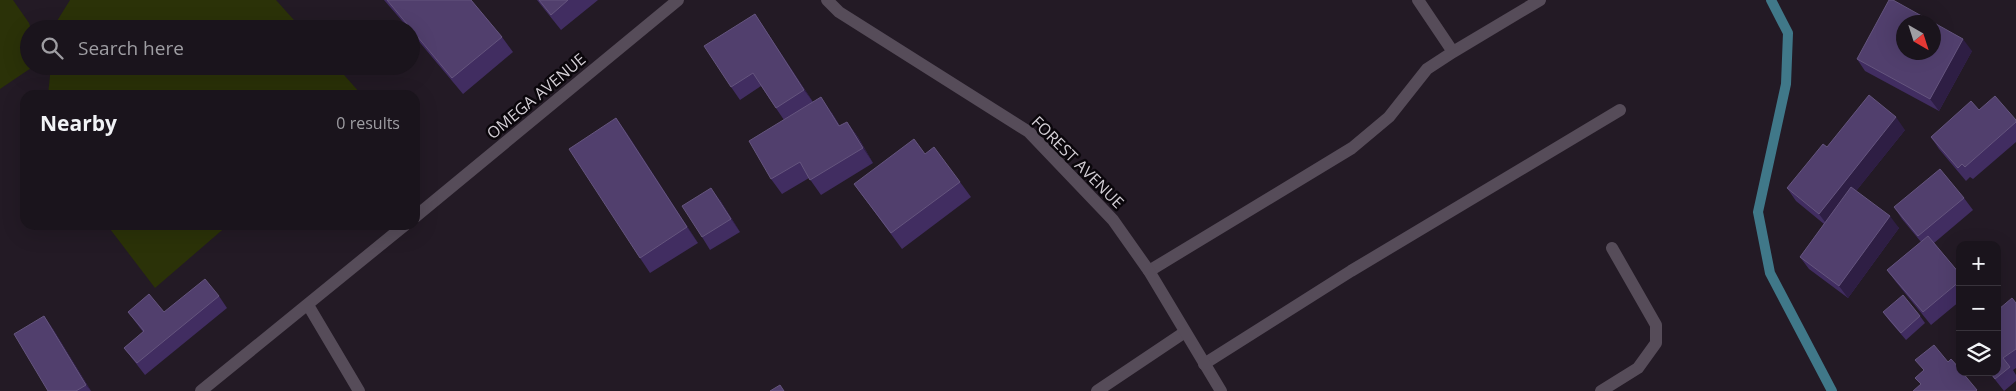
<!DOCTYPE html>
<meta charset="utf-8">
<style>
:root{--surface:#1a141c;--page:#272129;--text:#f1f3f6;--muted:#9f9ea3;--line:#38333b}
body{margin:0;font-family:"Open Sans",sans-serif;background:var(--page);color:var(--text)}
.controls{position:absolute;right:15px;bottom:15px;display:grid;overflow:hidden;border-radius:10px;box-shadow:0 5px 20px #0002}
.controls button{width:45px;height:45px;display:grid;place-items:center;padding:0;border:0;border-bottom:1px solid var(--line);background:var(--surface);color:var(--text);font:25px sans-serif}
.compass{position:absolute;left:1896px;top:15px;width:45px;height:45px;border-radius:50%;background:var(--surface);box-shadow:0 5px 20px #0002;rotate:141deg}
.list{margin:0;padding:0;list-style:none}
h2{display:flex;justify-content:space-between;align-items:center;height:65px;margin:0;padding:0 20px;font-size:21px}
h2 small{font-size:16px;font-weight:400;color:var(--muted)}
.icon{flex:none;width:28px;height:28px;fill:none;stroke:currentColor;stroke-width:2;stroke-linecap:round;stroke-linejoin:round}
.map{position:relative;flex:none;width:2016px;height:391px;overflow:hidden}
.search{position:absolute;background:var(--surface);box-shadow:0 5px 20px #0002;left:20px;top:20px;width:400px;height:55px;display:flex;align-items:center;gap:12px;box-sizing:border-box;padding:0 18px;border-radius:28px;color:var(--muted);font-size:19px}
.panel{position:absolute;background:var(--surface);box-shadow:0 5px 20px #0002;left:20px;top:90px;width:400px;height:140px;border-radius:15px}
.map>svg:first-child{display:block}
</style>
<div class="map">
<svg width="2016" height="391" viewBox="0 0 2016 391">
<rect width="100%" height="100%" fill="#231a25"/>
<path fill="#2b3208" d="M0 0H13L29 23 31 29H29V66H34L0 89Z
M70 0H276L302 29H56L57 21Z
M51 66H336L361 94 48 95Z
M107 225H228L155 288Z"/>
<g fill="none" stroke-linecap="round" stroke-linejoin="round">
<path stroke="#407889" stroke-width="10" d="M1771 0 1788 33 1786 84 1758 212 1770 273 1832 391"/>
<path stroke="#564c59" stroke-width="12" d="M1453 52 1540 0
M1149 271 1352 148 1389 117 1427 69 1453 52 1418 0
M1204 364 1351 271 1620 110
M1097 391 1185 332
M1601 391 1638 368 1656 343V325L1612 248"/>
<path stroke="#564c59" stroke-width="12" d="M827 0 839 12 1029 132 1113 220 1149 271 1221 391
M415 217 678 0
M308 305 359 391
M201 391 405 225"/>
</g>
<path fill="#412d61" d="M384 0H471L502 37 513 52 463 94 411 32V29H409Z
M537 0H598L561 30Z
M755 14 813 102 832 113 840 126 847 122 858 137 873 163 821 195 809 178 782 194 771 179 784 120 761 86 740 100 731 87Z
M1972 51 1939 111 1865 71 1857 59Z
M1979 110 2016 120V142L1973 179 1970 177 1966 181 1939 149 1931 137Z
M616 118 698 243 650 273 640 258Z
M1905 130 1856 191 1899 228 1848 298 1809 269 1800 257 1824 224 1796 201 1787 188 1827 147Z
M925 154 960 182 971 197 902 249 854 184Z
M1964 198 1973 210 1934 243 1960 274V301L1931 325 1896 282 1887 270 1921 242 1902 219 1894 207Z
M720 200 740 232 710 250 702 237Z
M219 296 227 308 145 375 124 348 143 332 128 312H164Z
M2016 303V368L2013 370 2016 375V381L2004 391 1989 372H1997Z
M1883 312 1920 316 1925 323 1906 340 1888 319Z
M44 316 53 329 91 391H48Z"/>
<path fill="#2e1e44" d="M755 14 763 26 813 102 804 90Z
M1963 39 1972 51 1939 111 1930 99Z
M821 97 832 113 849 142 839 126Z
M1896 117 1905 130 1828 226 1819 214Z
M616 118 627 133 698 243 687 227Z
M847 122 858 137 873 163 863 148Z
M711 188 720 200 740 232 731 219Z
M1890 216 1899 228 1848 298 1839 286Z
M44 316 53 329 91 391 86 385Z"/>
<path fill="#513f6d" stroke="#65557e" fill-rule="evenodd" d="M387 0H471L502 37 452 78Z
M539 0H568L551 15Z
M1889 0H1893L1963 39 1930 99 1857 59ZM1904 22H1934V52H1904Z
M755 14 804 90 776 108 753 73 731 87 704 46Z
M1869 95 1896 117 1819 214 1787 188 1823 144 1827 147Z
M1995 96 2016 120V122L1965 167 1962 164 1958 168 1931 137 1971 101 1979 110Z
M821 97 839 126 847 122 863 148 810 180 800 162 771 179 749 141Z
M616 118 687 227 640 258 569 149Z
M914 139 925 154 934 147 960 182 891 233 854 184Z
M1940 169 1964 198 1918 236 1894 207Z
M1851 187 1890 216 1839 286 1800 257Z
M711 188 731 219 702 237 682 206Z
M1928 236 1960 274V281L1923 312 1887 270Z
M205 279 219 296 137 363 124 348 144 331 128 312 149 294 164 312Z
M1903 295 1920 316 1901 333 1883 312Z
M2012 298 2016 303V349L2003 358 2010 367 1995 379 1990 372H1997V307L1999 309Z
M44 316 86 385 76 391H48L14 334Z
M1934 345 1948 362 1951 359 1960 369V372H1962L1977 390 1976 391H1913L1921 384 1915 378 1924 370 1915 360Z
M780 385 784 391H770Z"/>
<g text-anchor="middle" stroke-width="5" stroke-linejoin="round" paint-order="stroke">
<g font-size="16" fill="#d4cfd6" stroke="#0a060b">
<text transform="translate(536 96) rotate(-40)" y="6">OMEGA AVENUE</text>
<text transform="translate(1078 162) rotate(45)" y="6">FOREST AVENUE</text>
</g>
</g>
</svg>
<div class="controls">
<button>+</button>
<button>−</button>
<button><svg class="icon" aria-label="layers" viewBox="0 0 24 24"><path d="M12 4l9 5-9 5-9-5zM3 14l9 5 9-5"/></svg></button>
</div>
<svg class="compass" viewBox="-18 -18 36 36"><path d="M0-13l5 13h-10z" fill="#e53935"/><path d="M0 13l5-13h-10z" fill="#9f9ea3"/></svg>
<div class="search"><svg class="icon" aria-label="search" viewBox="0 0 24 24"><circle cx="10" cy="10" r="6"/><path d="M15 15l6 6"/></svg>Search here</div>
<section class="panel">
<h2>Nearby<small>0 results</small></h2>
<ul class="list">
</ul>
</section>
</div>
